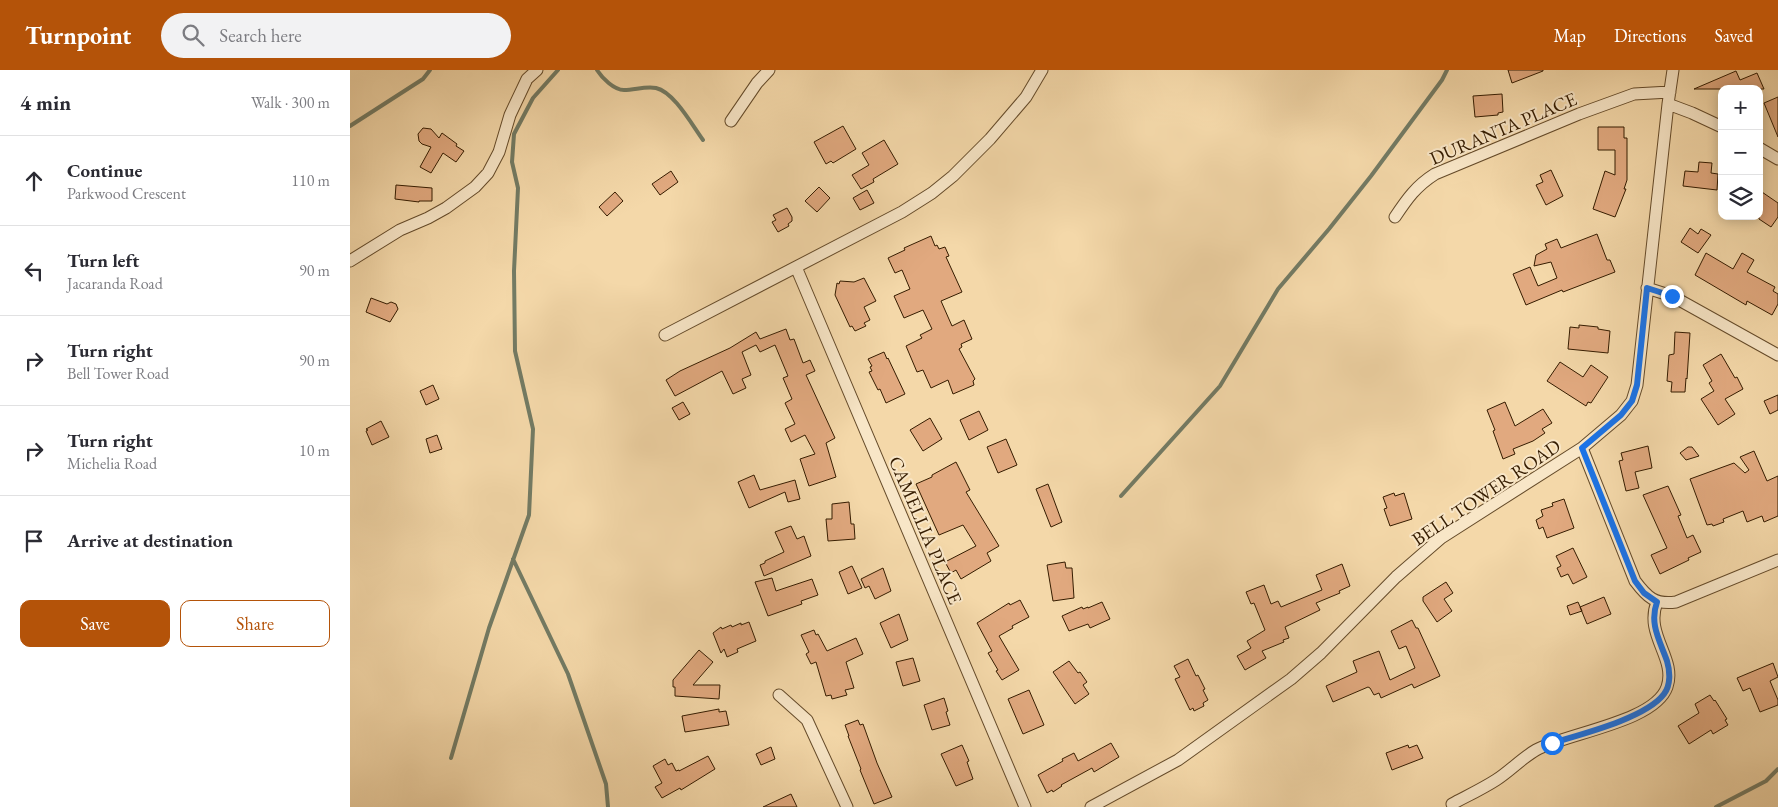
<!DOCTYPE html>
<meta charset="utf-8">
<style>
:root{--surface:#fff;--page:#f2f2f3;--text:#2b2b33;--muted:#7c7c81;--line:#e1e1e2;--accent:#b45309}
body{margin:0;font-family:"EB Garamond",serif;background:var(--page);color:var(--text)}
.controls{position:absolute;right:15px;top:15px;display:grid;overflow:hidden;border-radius:10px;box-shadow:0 2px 12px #0003}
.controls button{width:45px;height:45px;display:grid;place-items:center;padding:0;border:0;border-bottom:1px solid var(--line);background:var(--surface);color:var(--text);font:25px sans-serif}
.stop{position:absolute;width:15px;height:15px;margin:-11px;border:4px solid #1a73e8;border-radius:50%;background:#fff}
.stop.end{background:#1a73e8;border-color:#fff;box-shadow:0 1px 5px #0008}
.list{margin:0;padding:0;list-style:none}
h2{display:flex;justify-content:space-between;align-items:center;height:65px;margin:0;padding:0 20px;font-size:21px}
h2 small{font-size:16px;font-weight:400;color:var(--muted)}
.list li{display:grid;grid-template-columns:32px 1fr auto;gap:15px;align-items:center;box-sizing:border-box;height:90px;padding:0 20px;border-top:1px solid var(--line)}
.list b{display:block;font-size:19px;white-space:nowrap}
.list p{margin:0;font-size:16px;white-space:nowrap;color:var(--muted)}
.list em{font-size:16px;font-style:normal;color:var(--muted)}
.actions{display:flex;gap:10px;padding:15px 20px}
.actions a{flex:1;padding:11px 0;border:1px solid var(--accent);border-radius:10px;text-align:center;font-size:18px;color:var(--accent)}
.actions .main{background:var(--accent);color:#fff}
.icon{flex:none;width:28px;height:28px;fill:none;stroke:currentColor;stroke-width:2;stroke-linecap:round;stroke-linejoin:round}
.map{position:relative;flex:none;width:1428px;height:737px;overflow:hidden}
header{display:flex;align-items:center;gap:30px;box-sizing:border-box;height:70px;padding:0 25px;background:var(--accent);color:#fff}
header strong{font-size:24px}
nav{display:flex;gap:28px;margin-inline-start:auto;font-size:18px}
.search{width:350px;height:45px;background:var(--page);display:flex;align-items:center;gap:12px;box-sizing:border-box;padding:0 18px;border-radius:28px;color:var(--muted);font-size:19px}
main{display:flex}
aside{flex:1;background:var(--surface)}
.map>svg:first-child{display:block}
</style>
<header>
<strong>Turnpoint</strong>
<div class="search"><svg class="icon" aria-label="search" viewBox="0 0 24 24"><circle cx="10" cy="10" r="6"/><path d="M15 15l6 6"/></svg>Search here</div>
<nav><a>Map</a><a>Directions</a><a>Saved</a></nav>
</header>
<main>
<aside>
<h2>4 min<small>Walk · 300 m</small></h2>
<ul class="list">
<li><svg class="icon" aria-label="ahead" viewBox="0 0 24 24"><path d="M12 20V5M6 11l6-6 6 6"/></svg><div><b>Continue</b><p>Parkwood Crescent</p></div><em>110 m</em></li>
<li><svg class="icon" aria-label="left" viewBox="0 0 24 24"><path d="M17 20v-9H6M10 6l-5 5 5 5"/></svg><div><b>Turn left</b><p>Jacaranda Road</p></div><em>90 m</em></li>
<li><svg class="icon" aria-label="right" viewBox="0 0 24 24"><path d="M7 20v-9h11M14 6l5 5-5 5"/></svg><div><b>Turn right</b><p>Bell Tower Road</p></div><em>90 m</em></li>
<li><svg class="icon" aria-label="right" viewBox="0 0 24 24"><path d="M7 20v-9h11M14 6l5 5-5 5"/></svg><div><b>Turn right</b><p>Michelia Road</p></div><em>10 m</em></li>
<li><svg class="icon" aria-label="arrive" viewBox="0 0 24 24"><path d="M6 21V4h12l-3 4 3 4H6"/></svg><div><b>Arrive at destination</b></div></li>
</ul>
<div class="actions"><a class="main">Save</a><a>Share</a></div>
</aside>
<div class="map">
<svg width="1428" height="737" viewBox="0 0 1428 737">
<rect width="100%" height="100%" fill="#f4d8a9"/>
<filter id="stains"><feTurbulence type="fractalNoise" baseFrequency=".004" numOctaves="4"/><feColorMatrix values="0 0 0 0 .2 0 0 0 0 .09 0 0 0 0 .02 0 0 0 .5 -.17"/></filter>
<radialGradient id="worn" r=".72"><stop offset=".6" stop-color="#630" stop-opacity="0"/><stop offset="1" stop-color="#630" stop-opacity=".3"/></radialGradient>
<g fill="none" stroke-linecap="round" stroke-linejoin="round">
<path stroke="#737b64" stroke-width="4" d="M247 0C252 8 264 20 274 20 285 20 295 16 306 18 324 22 342 55 353 70
M0 56 73 9 80 0
M771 426 870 316 928 219 979 159 1021 106 1092 10 1097 0
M163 489 218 604 256 714 258 737
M101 688 139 558 179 445 183 359 165 281 164 201 168 118 162 92 164 64 183 28 208 0
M1366 737 1416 711 1428 699"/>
</g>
<path fill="#e1a97f" stroke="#351c00" d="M1158 0H1193V1L1162 13Z
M1386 1 1390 10 1407 3 1414 19H1344Z
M1152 24 1153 42 1148 43V45L1125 47 1123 26Z
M1428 27V67L1414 33Z
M493 56 506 79 483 93 481 91 476 94 464 72Z
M1248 57H1274V68H1277V110L1274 119H1276L1265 147 1243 139 1255 101 1265 105V80H1248Z
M73 58 81 59 89 68 92 63 107 74 106 76 114 81 106 92 93 83 81 103 70 97 81 77 72 74 69 71 68 64Z
M534 70 548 94 523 109 524 112 511 119 502 105 519 95 512 83Z
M1349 92 1362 93 1361 103 1368 104 1367 120 1333 116 1335 101 1348 102Z
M1201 100 1213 126 1196 135 1186 115 1193 112 1190 105Z
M321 101 328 112 310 125 302 114Z
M46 115 82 118V131H69V132L45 129Z
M469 117 480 128 467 142 455 131Z
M517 120 524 133 510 140 503 128Z
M1409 120 1428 133V147L1421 157 1409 149Z
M265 122 273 131 257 146 249 137Z
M437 138 442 147V151L438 154 439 156 428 162 422 152 426 150 423 145Z
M1340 158 1348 164 1351 159 1361 165 1348 183 1331 172Z
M1247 164 1257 190H1260L1265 202 1213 222 1212 220 1176 235 1163 204 1180 197 1188 216 1207 208 1201 192 1184 196 1186 185 1197 179 1195 174 1207 169 1211 178Z
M581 166 585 176 587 175 589 179 595 177 599 186 596 187 612 222 591 231 602 256 614 250 622 269 611 274 612 277 609 279 625 309 623 311 624 315 603 324 598 310 581 318 573 300 567 302 556 276 572 268 570 265 582 259 573 240 554 248 544 226 560 219 552 200 545 203 538 188 555 180 554 178Z
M1356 183 1383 199 1392 183 1404 190 1397 202 1425 217 1423 221 1428 224V234L1422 245 1397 231 1396 235 1345 205Z
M514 208 526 231 514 237 520 250 514 253 516 256 505 261 502 256 500 257 485 225 487 213 489 214 490 211 504 212Z
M21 228 37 234 41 232 46 234 48 239 40 252 16 242Z
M1229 255 1248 257V259L1260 261 1258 283 1218 279 1220 257 1229 258Z
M436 259 440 270 444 269 453 293 460 290 465 301 456 305 485 368 476 373 486 407 459 416 450 389 465 384 455 365 441 372 435 359 445 354 435 333 442 329 433 308 438 306 425 275 410 282 406 275 392 282 401 305 392 309 396 318 383 324 372 301 325 326 316 310 330 301 380 278 406 262 410 269Z
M1325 262 1340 263 1337 309 1336 308 1335 322H1321L1322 312 1317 311 1319 285 1324 284Z
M534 282 537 289 538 288 555 324 536 333 530 319 528 320 519 302 522 301 520 297 522 296 518 289Z
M1371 284 1385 308 1387 307 1393 319 1375 329 1385 344 1368 355 1351 329 1364 321 1359 313 1362 311 1353 295Z
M1210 292 1233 307 1241 295 1258 307 1241 333 1238 332 1236 336 1197 311Z
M83 315 89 329 76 335 70 321Z
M1428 325V340L1420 344 1414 331Z
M333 332 340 344 329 350 322 338Z
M1155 332 1165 356 1193 339 1202 353 1192 359 1195 363 1183 371 1163 379 1165 384 1153 389 1143 361 1145 360 1137 340Z
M629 341 638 360 619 370 610 350Z
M580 348 592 369 573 381 560 360Z
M31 351 39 367 22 375 16 361 18 360 16 359Z
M87 365 92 379 80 383 76 369Z
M656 369 667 395 648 403 637 377Z
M1298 376 1302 398 1285 402 1289 418 1276 421 1269 391 1273 390 1271 383Z
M1338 377H1342L1349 386 1336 390 1330 383Z
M1404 381 1417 411 1428 406V446L1414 452 1412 446 1397 452 1393 441 1373 449 1374 452 1363 456 1362 454 1357 455 1340 409 1384 393 1395 403 1399 400 1390 387Z
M606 392 620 420 616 422 649 476 637 483 641 491 611 509 606 500 601 503 595 492 626 476 613 455 589 465 566 414 582 407V405Z
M404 405 410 420 445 410 450 429 438 432 435 422 399 438 388 412Z
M698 414 712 452 701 457 686 419Z
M1318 416 1331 445 1328 446 1337 468 1343 465 1351 482 1338 488 1339 490 1310 504 1301 485 1317 478 1293 425Z
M1044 423 1045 426 1054 423 1062 449 1040 456 1034 439 1037 438 1033 427Z
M1214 429 1224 458 1197 468 1193 457 1189 459 1186 450 1193 446 1191 440 1203 436 1202 433Z
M499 432 501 454H504L505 469 478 471 476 449H482V434Z
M441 456 447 469 454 466 461 486 414 506 410 495 415 493V491L434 482 425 462Z
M1223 478 1237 507 1223 514 1218 504 1211 507 1207 498 1211 496 1206 486Z
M715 492 716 498H722L724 528 703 531 697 495Z
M992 494 1000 516 989 521 990 523 966 533 970 540 935 557 939 568 933 570 934 572 912 581 916 588 895 600 887 586 901 578 897 571 915 560 904 533 901 534 896 522 914 515 921 534 928 531 931 537 972 520 966 505Z
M502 496 512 518 498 524 489 502Z
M533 498 541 521 525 529 519 516 515 518 511 509Z
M422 508 426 521 462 509 468 525 451 531 452 534 418 546 405 512Z
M1096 512 1103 523 1094 529 1102 541 1087 552 1073 531V527Z
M1254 527 1261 544 1237 554 1230 537Z
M670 530 679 547 662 556 663 558 649 566 669 600 652 610 646 601 648 600 638 583 642 581 627 553 659 533 660 535Z
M752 532 760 549 740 558 738 554 719 561 712 546 732 537 733 539 738 537V538Z
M1228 532 1232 541 1220 545 1217 536Z
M549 544 558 570 541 578 530 553Z
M1062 550 1066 558H1068L1090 606 1064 618 1062 614 1031 628 1029 623 1024 625 1020 618 1018 617 983 632 976 616 1007 602 1003 591 1029 581 1040 610 1065 598 1056 576 1049 579 1041 561Z
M399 552 406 571 387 579 388 582 377 587 374 579 371 583 363 563 371 557 372 559 381 555 382 557 391 553V555Z
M464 560 466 565 468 564 477 581 506 568 513 584 496 592 504 618 495 620 497 625 482 629 481 625 476 626 466 592 461 594 456 584 459 582 451 565Z
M349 580 363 592 343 615H370L369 629 325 626V617H323V610Z
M563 588 570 611 553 616 546 592Z
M838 589 846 606 848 605 855 619 853 620 858 630 853 633 854 636 844 641 843 638 840 640 825 609 830 607 824 596Z
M719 591 728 603 730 602 737 612 733 615 739 624 725 634 703 602Z
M1423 593 1428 607 1420 611 1428 630V635L1410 642 1400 618 1393 621 1387 608Z
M679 620 694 655 673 664 658 629Z
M1360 625 1364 631 1365 630 1377 649 1375 650 1378 655 1363 664 1361 660 1339 674 1328 656 1349 643 1345 634Z
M594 628 598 641 596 642 600 655 582 660 574 635Z
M369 639V642L376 641 379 655 335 662 332 646Z
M508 650 510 655 513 654 527 693 542 727 524 734 510 700 511 699 498 666H499L495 655Z
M761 673 769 687 744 702 742 698 711 715 712 716 703 722 702 720 697 723 688 705 713 691 712 689 724 683 728 691Z
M612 675 619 691 617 692 623 709 606 716 591 684Z
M1058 675 1059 678 1067 675 1073 688 1042 700 1036 683Z
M421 677 425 689 411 695 406 684Z
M358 686 365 699 331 720 330 718 312 728 305 717 312 713 303 696 315 689 318 695 322 693 326 701 329 700V701Z
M441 724 447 737H413Z"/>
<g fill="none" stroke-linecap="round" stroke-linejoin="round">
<defs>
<path id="street" d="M1318 34 1342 43 1372 57
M381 51 407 13 419 0
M1409 78 1428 89
M1045 147C1057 129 1066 116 1085 104L1229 44 1284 24 1320 22
M0 191 50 160 78 148 96 138 125 117 138 103 149 82 160 45 177 9 187 0
M446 197 675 737
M1297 218 1322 226 1428 285
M315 265 552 142 582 123 603 106 640 69 676 27 692 0
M1232 378 1285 511C1297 527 1305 535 1326 532L1428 490
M429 625 457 650 497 737
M1102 734C1117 726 1132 719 1146 710 1160 701 1172 688 1186 680 1217 663 1305 652 1317 617 1327 588 1294 565 1307 532
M741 737 828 690 941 609 971 583 1046 507 1091 468 1232 378 1271 345 1282 331 1287 315 1318 34 1323 0"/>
</defs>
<use href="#street" stroke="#654b2a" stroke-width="13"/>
<use href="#street" stroke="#f8e6c7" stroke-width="11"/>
</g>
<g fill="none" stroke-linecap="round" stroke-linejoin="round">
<path stroke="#1a73e8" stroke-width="6" d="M1202 673C1232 664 1296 648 1314 624 1321 615 1320 601 1317 591 1310 571 1299 554 1307 532L1294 523 1285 511 1232 378 1271 345 1282 331 1287 315 1297 218 1322 226"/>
</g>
<g text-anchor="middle" stroke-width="4" stroke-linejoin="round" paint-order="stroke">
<g font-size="19" fill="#351c00" stroke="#f8e6c7">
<text transform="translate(1153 58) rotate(-23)" y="7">DURANTA PLACE</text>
<text transform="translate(1136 422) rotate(-34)" y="7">BELL TOWER ROAD</text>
<text transform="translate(576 460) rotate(67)" y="7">CAMELLIA PLACE</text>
</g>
</g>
<rect width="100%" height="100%" filter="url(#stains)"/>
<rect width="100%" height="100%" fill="url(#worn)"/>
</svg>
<div class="controls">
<button>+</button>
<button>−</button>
<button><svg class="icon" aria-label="layers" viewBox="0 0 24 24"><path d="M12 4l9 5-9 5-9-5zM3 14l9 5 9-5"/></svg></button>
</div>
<div class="stop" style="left:1202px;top:673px"></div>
<div class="stop end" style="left:1322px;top:226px"></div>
</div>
</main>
